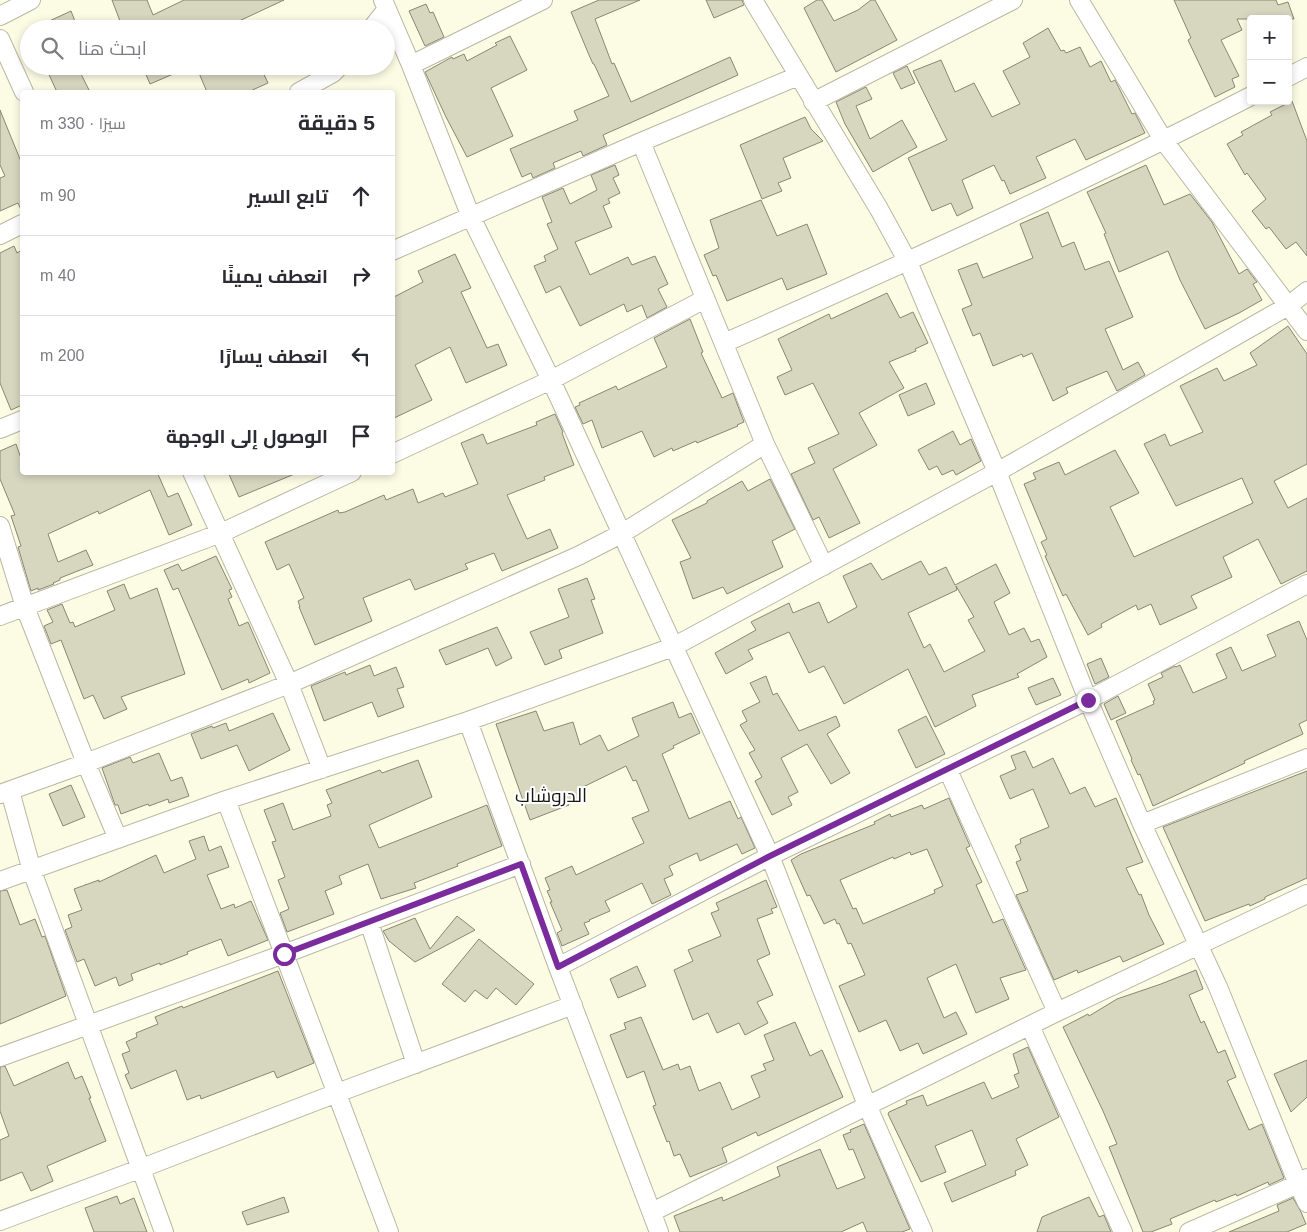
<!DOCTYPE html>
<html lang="ar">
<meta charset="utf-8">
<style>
:root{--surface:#fff;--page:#f7f7f7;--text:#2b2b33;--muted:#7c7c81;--line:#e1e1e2}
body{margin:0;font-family:Helvetica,Cairo,sans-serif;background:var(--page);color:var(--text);direction:rtl}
.controls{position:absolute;right:15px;top:15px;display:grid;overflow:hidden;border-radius:5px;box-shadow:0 2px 8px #0003}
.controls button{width:45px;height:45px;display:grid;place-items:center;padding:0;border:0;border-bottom:1px solid var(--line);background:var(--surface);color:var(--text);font:25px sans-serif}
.stop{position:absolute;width:15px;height:15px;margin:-11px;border:4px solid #7a2c9d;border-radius:50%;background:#fff}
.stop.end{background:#7a2c9d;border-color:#fff;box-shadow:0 1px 5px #0008}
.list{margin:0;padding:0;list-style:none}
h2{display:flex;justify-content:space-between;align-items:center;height:65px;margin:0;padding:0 20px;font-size:21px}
h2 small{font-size:16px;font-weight:400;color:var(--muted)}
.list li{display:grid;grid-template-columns:32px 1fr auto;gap:15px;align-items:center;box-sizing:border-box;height:80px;padding:0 20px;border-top:1px solid var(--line)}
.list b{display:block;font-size:19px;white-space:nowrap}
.list em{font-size:16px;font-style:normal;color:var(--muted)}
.icon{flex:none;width:28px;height:28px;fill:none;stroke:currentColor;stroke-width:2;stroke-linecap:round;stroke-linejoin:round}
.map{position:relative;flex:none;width:1307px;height:1232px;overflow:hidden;direction:ltr}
.search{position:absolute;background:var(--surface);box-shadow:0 2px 8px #0003;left:20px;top:20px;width:375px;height:55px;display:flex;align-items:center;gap:12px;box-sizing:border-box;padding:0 18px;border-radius:28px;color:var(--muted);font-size:19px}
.panel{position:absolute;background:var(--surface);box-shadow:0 2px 8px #0003;left:20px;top:90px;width:375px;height:385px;border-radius:5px;direction:rtl}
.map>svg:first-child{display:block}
</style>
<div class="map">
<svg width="1307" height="1232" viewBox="0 0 1307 1232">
<rect width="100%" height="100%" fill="#fcfbe4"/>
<path fill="#d7d6bf" stroke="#898773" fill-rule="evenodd" d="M112 0H147L153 15 184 0H284L222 29H123Z
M599 0H640L595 19 612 64 614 63 631 102 730 57 738 75 603 135 607 145 583 156 581 151 553 163 555 168 533 178 531 173 522 177 510 149 578 120 574 111 609 96 594 64H593L589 55 571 12Z
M706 0H742L744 5 714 18Z
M817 0H822L834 21 858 10 871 0H875L897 40 836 72 804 8Z
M1174 0H1276L1278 5 1288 2 1294 19H1237L1242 30 1221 40 1239 76 1232 79 1235 87 1215 97 1188 40 1191 38Z
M426 4 430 13 433 12 444 37 425 46 409 11Z
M71 11 78 29H32Z
M1048 28 1061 51 1064 50 1066 53 1080 47 1090 67 1101 61 1111 82 1115 80 1132 114 1135 113 1145 133 1086 160 1075 139 1036 157 1046 178 1010 194 1004 180 1002 181 994 165 962 180 973 208 957 216 951 203 932 211 908 158 947 140 913 71 941 60 955 92 974 83 992 117 1020 104 1003 71 1030 57 1023 43Z
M510 36 527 70 491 88 513 136 467 157 446 117 425 72 452 57 453 59 464 54 467 61 497 45 495 43Z
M45 66H77L90 92H57Z
M153 66H192L150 84 144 70Z
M196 66H260L268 83 248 92H207Z
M907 66 915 83 901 89 893 73Z
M866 87 872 99 856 106 870 139 902 120 917 147 873 172 845 124 836 102Z
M1292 101 1307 141V256L1296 242 1286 249 1269 227 1266 229 1252 211 1266 199 1247 173 1245 175 1227 144 1243 135 1241 132 1272 115 1270 112Z
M0 110 22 164V212L18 203 0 211V178L5 176 0 165Z
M805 117 811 129 823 141 783 158 791 178 778 183 782 191 762 199 740 145Z
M615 165 619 175 613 178 620 193 608 199 610 203 603 206 612 227 575 242 590 275 628 257 632 265 655 256 668 284 658 289 667 307 647 318 642 305 627 312 624 304 580 326 560 286 546 293 534 266 546 261 544 256 558 249 547 224 552 222 542 197 563 188 570 204 597 190 591 175Z
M1146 165 1164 205 1190 194 1212 222 1239 274 1247 269 1257 282 1253 284 1262 300 1239 313 1205 329 1180 280 1168 251 1119 272 1104 234 1106 233 1087 192Z
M761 200 777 236 807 224 827 274 787 290 782 278 727 301 716 275 713 276 704 255 719 248 710 220Z
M1048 212 1062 247 1074 242 1085 270 1109 261 1133 317 1105 329 1123 370 1138 362 1145 375 1117 391 1107 371 1066 388 1068 393 1053 401 1032 353 1023 357 1022 354 993 366 980 333 973 336 962 309 972 305 958 270 977 263 983 278 1033 258 1020 224Z
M14 246 17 253 22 250V405L11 410 0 383V253Z
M455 254 471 288 461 292 487 348 498 344 507 365 466 383 450 347 415 365 432 400 392 419V298L423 282 418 271Z
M887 293 900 318 913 312 928 343 915 349 916 351 889 362 904 388 859 413 877 445 833 469 860 523 829 538 819 517 813 520 791 474 815 463 808 448 839 434 813 383 785 395 777 377 792 370 778 339 829 314 831 319Z
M690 319 703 352 701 353 722 398 733 393 744 422 737 425 738 426 697 443 696 441 673 451 672 448 654 457 642 431 602 448 592 420 583 424 575 407 580 405 579 403 616 386 618 390 667 367 654 338Z
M1288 326 1307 354V464L1274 481 1288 508 1307 498V571L1281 584 1258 539 1223 557 1232 577 1191 596 1197 608 1160 625 1151 604 1138 610 1136 605 1101 624 1102 627 1088 635 1066 594 1063 596 1045 556 1047 555 1041 542 1047 539 1024 484 1036 479 1033 473 1059 462 1065 475 1115 450 1139 493 1110 507 1134 557 1253 503 1242 478 1176 506 1144 444 1165 434 1170 446 1203 432 1180 386 1217 368 1224 381 1257 365 1250 353Z
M926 383 935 404 908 416 899 395Z
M555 414 563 432 562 433 574 465 544 477 545 480 507 495 527 539 550 529 558 548 502 571 494 553 465 564 468 569 415 590 410 579 363 598 372 621 315 645 299 607H300L298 601 304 598 289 564 277 570 265 542 338 510 339 513 345 512 384 495 386 500 413 489 418 503 443 493 445 497 478 484 461 443 483 434 487 444 537 425 536 422Z
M953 431 960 445 971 439 981 461 956 475 953 470 942 475 937 466 929 470 918 450Z
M16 444 22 461V472H157L168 497 178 493 192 525 169 535 150 490 99 514 98 511 48 534 58 562 86 550 93 565 60 578V580L53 583 54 584 38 590V588L31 591 18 547 21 546 11 516 15 515 0 479V451Z
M228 472H297V473L239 497Z
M770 479 795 529 772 541 783 567 727 594 723 587 693 599 680 562 691 558 672 520 707 503V501L742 481 748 491Z
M216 556 232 589 229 590 232 597 228 599 239 626 248 622 270 673 249 683 248 679 222 690 178 588 173 590 164 570 178 564 182 571Z
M921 561 929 575 946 567 955 585 996 564 1010 593 994 602 1009 635 1024 628 1031 642 1039 639 1047 657 1017 674 1019 677 972 695 976 706 935 727 908 669 844 704 824 666 809 673 789 632 748 650 753 659 726 674 715 653 756 630 751 622 789 603 793 613 819 602 828 623 857 607 843 576 871 563 882 580ZM956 586 974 617 968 620 985 651 944 672 930 644 924 648 908 613 957 590Z
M587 578 595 599 591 600 603 633 559 650 562 658 545 665 530 632 569 617 558 589Z
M124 584 130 599 157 588 185 674 121 697 127 709 104 719 93 695 84 699 61 640 51 644 44 626 53 622 47 610 62 604 70 623 73 622 75 627 115 610 107 591Z
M1299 621 1307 640V720L1299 724 1303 734 1244 761 1245 763 1153 806 1140 774 1138 775 1131 760 1132 759 1116 721 1154 704 1153 701 1155 700 1148 684 1163 677 1161 673 1175 666 1176 667 1180 665 1193 693 1227 678 1216 654 1231 647 1242 671 1276 656 1267 635Z
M497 627 512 658 496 666 488 648 446 665 439 650Z
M1101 658 1109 677 1095 684 1087 664Z
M370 665 374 676 396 667 404 687 397 689 404 707 378 717 372 702 324 721 311 686 345 672 346 675Z
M766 676 773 695 777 693 799 731 836 716 840 726 827 734 850 773 831 784 807 744 781 758 798 792 788 797 792 805 772 815 755 781 762 777 749 753 755 750 740 725 747 721 742 711 760 702 750 683Z
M1053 678 1061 695 1036 705 1028 688Z
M1118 696 1126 713 1111 720 1104 704Z
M673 702 679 718 691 713 700 733 673 746 674 748 662 754 689 819 730 801 738 819 741 817 755 848 742 854 737 844 700 861 697 853 669 866 673 875 664 879 671 895 652 904 642 883 605 901 610 911 589 920 590 921 584 923 589 934 562 946 557 933 562 930 550 902H552L547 891 550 890 545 878 572 866 576 875 644 843 632 818 649 811 636 780 633 781 626 766 579 789 582 795 568 802 569 805 530 820 496 724 536 711 544 731 573 722 580 745 600 735 608 751 639 736 632 718Z
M273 713 290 750 249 771 237 745 201 759 191 734 212 726 213 728 226 723 229 731Z
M926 716 945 754 916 768 898 730Z
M1025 751 1033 768 1053 758 1070 794 1085 787 1095 807 1116 798 1143 862 1126 868 1139 895 1141 894 1149 915 1164 944 1123 962 1120 956 1078 973 1077 970 1054 980 1016 895 1028 891 1016 862 1021 860 1015 846 1021 843 1020 839 1049 827 1033 789 1010 799 1000 776 1016 769 1011 756Z
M159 753 171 781 182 777 189 796 169 803 168 799 149 806 148 804 121 814 118 805H115L102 768 130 757 133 763Z
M418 760 432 797 369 825 379 848 487 805 502 846 457 864 458 866 414 883 416 888 381 899 368 864 339 876 342 884 325 891 334 914 287 932 280 913 289 909 278 880 285 877 272 842 276 841 264 810 283 803 293 830 331 816 327 805 332 803 326 790 380 770 382 773Z
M1307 771V878L1265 897V899L1250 906 1249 904 1205 921 1163 827Z
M71 785 85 817 63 826 49 794Z
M949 798 970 846 966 848 982 882 976 885 993 923 1003 919 1026 970 1000 978 1009 999 976 1013 956 964 927 978 944 1018 956 1012 967 1034 923 1054 918 1043 900 1051 886 1020 859 1032 839 986 865 975 851 943 848 944 839 923 837 924 835 919 824 924 810 895 807 896 791 860 801 854 875 824 874 822 890 814 891 817 922 805 924 809ZM927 849 943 886 934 890 935 893 863 924 856 908 853 909 840 880 893 857 894 859 910 852 911 855Z
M204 836 209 851 221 846 229 867 207 875 221 909 234 904 235 908 251 901 268 940 228 956 221 939 187 952 188 954 160 965V963L131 974 133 980 119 986 116 977 95 986 84 959 77 962 65 930 72 927 68 915 82 910 74 889 99 880V882L156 855 164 873 196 859 189 841Z
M766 880 777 907 771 909 773 913 757 919 770 954 757 960 773 995 757 1002 768 1023 745 1035 739 1023 717 1033 708 1013 693 1020 674 970 693 961 688 950 721 936 711 913 719 910 716 903Z
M7 890 20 925 35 919 42 937 45 936 66 996 0 1024V891Z
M457 916 475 930 415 962 389 941 383 931 415 918 430 949Z
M479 939 534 984 516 1005 496 988 487 999 475 990 465 1002 442 984Z
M637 966 646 986 618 998 610 979Z
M1196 970 1203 989 1189 995 1201 1023 1204 1021 1218 1053 1225 1050 1236 1077 1227 1081 1249 1130 1262 1124 1284 1178 1269 1185 1268 1182 1237 1196 1236 1194 1216 1202 1215 1200 1170 1219 1172 1224 1151 1232H1143L1109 1147 1117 1144 1103 1111 1063 1027 1088 1014 1089 1016 1117 999 1161 984Z
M278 971 314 1063 277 1078 274 1071 201 1099 200 1095 187 1100 176 1070 131 1089 125 1075 129 1073 122 1054 130 1051 126 1042 137 1037 136 1033 158 1024 155 1017 182 1006 183 1008Z
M641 1017 663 1070 678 1064 680 1070 690 1066 699 1091 720 1082 732 1110 760 1097 751 1076 766 1070 763 1064 774 1060 764 1035 795 1022 810 1056 822 1050 843 1097 758 1136 756 1132 722 1148 727 1162 690 1177 680 1154 674 1156 669 1141 667 1142 653 1106 656 1105 644 1071 627 1078 610 1035 626 1029 624 1023Z
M1028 1047 1059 1117 1016 1139 1028 1165 1015 1171 1016 1175 952 1202 944 1183 986 1165 972 1130 935 1146 946 1172 921 1182 888 1114 889 1112 907 1104 906 1101 923 1095 927 1106 984 1082 992 1099 1019 1087 1014 1075 1019 1073 1013 1054Z
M1307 1060V1097L1291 1112 1274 1074Z
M68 1062 75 1079 82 1076 91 1098H89L106 1141 47 1166 53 1181 31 1191 22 1172 0 1181V1140L9 1136 0 1111V1067L5 1066 14 1086Z
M864 1124 910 1229 902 1232H867L863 1222 841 1232H680L674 1216 722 1197 723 1201 780 1176 777 1167 820 1149 837 1189 865 1178 853 1149 849 1150 843 1135 851 1132 850 1130Z
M117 1196 120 1204 134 1198 147 1232H94L85 1208Z
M284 1197 289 1212 247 1225 242 1212Z
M1089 1197 1099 1217 1104 1215 1111 1232H1037L1042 1217Z
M1293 1198 1301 1212 1306 1224 1287 1232H1229L1279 1211 1277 1205Z"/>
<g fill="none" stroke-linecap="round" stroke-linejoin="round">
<defs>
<path id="minor" d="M383 0 411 65 471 217 551 380 770 856 867 1105 923 1232
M753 0 879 209 908 262 997 472 1088 700 1142 824 1218 987 1298 1184 1307 1203
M1079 0 1164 141 1307 331
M0 16 31 0
M371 29 387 9
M0 39 24 92
M411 65 543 0
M1288 77 1307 67
M299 92 333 73 340 66
M813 102 1013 0
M641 142 765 444 824 566
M0 235 22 224
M392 251 641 142 798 76
M724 343C901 265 1078 185 1251 96
M0 429 22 420
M392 454 551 380 705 299
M192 472 289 684 322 769
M0 526 25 607 86 763 118 839
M0 616 221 533 352 472
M468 721 558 967 659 1232
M947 768 1057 1012
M10 791 32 871 164 1232
M0 794 86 763 289 684 578 556 621 534 765 444
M226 800 389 1232
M1142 824 1307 758
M0 881 226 800 468 721 673 647 997 472 1288 306 1307 291
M369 922 416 1064
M558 967 770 856 1088 700 1307 584
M1030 1026 1123 1232
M0 1057 284 954 521 864
M652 1212 1057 1012 1307 894
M0 1221 142 1168 337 1093 573 1005
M1189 1232 1298 1184 1307 1178"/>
</defs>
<use href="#minor" stroke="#bab8a2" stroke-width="20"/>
<use href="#minor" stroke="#fff" stroke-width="18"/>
</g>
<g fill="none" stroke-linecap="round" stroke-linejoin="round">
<path stroke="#7a2c9d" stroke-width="6" d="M284 954 521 864 558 967 770 856 1088 700"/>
</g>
<g text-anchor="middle" stroke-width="4" stroke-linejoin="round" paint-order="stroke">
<g font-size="19" fill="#181810" stroke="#fff">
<text x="551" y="802">الدروشاب</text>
</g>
</g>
</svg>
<div class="controls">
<button>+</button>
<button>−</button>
</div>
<div class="stop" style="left:284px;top:954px"></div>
<div class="stop end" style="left:1088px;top:700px"></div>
<div class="search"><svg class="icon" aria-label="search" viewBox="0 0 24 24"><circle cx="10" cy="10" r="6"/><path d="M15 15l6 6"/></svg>ابحث هنا</div>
<section class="panel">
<h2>5 دقيقة<small>سيرًا · 330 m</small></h2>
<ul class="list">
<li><svg class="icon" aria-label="ahead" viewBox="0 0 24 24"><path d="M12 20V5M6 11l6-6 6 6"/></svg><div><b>تابع السير</b></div><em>90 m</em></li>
<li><svg class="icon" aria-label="right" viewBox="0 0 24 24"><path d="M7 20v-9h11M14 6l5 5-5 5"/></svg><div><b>انعطف يمينًا</b></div><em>40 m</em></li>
<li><svg class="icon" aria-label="left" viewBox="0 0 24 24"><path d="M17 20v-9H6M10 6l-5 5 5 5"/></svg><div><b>انعطف يسارًا</b></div><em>200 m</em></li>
<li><svg class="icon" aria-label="arrive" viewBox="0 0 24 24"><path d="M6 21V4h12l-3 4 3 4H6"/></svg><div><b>الوصول إلى الوجهة</b></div></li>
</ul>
</section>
</div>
